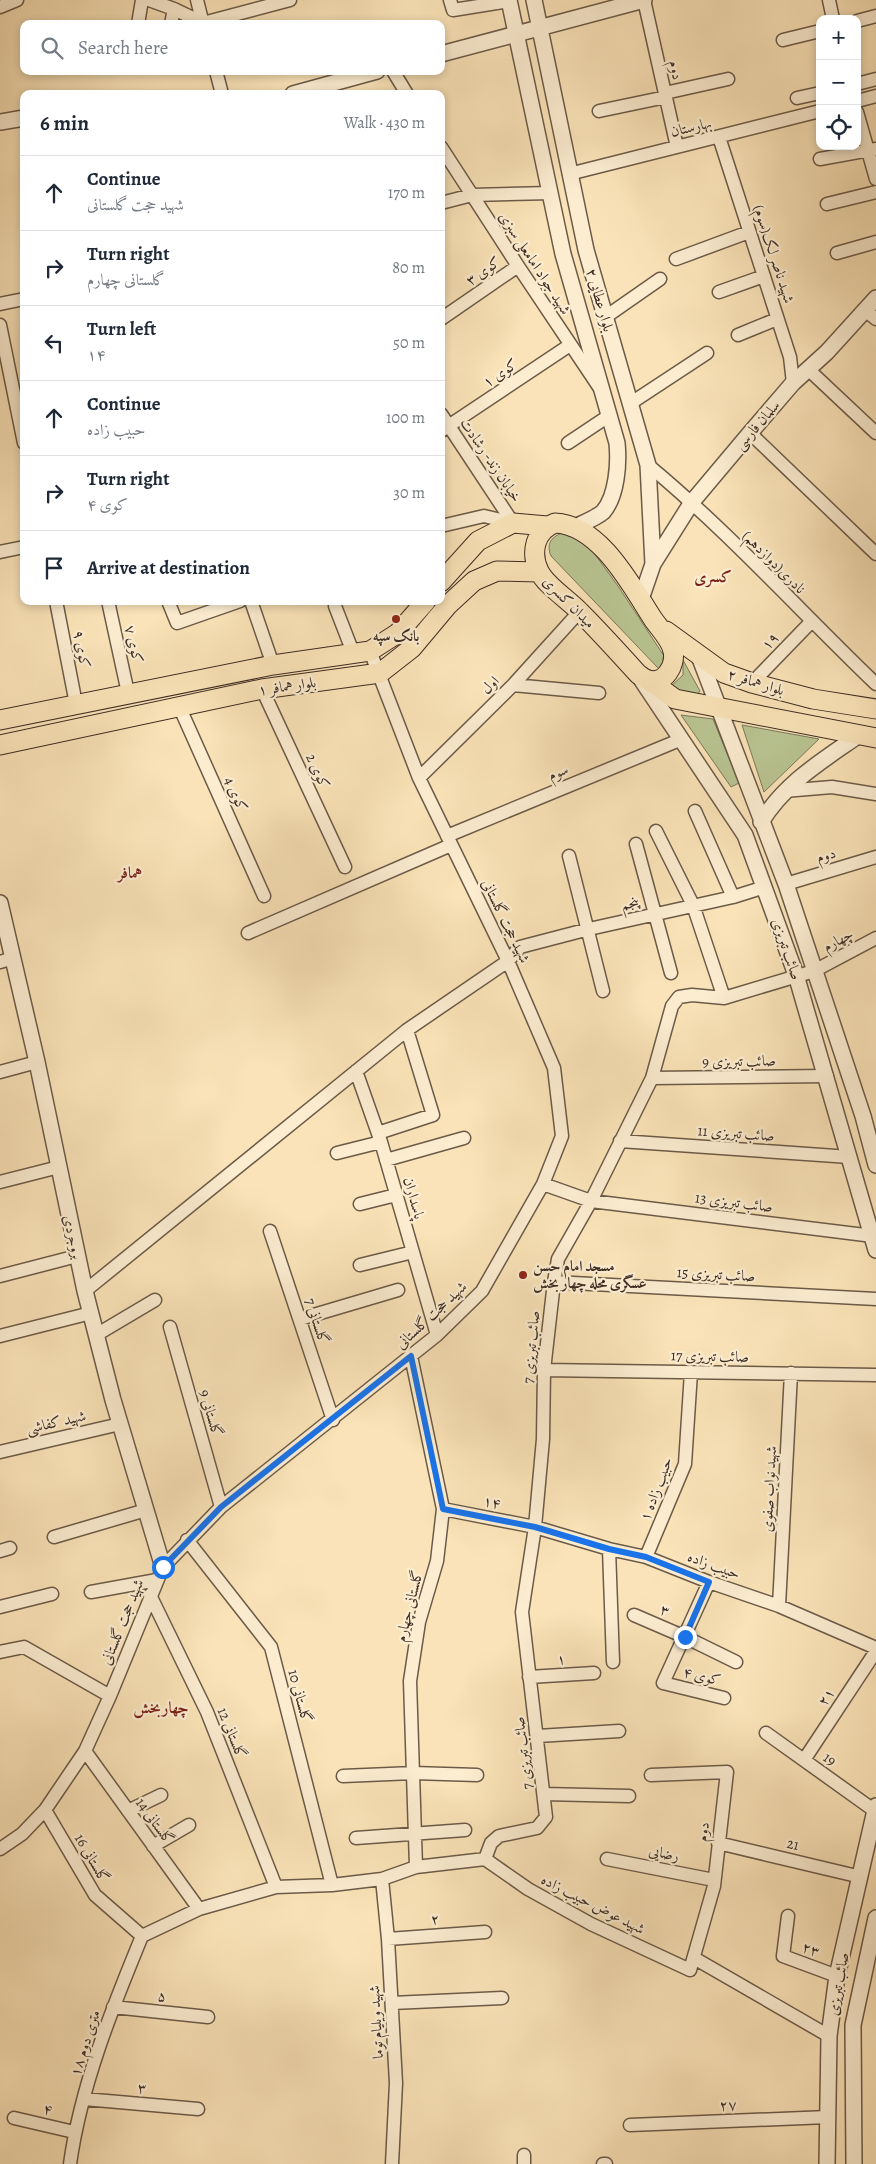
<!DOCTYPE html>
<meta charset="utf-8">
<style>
:root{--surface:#fff;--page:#f2f2f3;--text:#1f2937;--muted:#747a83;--line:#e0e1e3}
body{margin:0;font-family:Alegreya,Amiri,serif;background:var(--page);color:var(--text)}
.controls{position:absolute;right:15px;top:15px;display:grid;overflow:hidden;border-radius:10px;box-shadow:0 2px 8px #0003}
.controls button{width:45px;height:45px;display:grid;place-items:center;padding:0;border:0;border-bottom:1px solid var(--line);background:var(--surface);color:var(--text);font:25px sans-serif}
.stop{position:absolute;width:15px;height:15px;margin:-11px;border:4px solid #1a73e8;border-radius:50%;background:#fff}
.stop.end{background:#1a73e8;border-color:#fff;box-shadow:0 1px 5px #0008}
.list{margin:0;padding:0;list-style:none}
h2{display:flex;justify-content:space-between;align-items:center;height:65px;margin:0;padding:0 20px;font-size:21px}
h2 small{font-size:16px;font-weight:400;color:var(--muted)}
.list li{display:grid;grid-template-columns:32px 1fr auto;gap:15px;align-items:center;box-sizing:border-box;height:75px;padding:0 20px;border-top:1px solid var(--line)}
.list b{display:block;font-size:19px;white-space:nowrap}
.list p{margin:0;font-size:16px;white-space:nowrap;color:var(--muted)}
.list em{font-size:16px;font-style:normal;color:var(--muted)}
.icon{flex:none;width:28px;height:28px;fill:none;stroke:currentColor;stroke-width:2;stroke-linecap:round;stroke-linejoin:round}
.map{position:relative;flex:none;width:876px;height:2164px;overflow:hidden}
.search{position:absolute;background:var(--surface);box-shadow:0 2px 8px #0003;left:20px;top:20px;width:425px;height:55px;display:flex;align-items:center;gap:12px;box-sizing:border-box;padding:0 18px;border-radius:10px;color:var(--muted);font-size:19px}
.panel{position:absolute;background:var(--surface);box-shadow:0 2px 8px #0003;left:20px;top:90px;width:425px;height:515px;border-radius:10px}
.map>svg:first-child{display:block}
</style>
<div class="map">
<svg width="876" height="2164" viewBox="0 0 876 2164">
<rect width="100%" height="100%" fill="#fae3b8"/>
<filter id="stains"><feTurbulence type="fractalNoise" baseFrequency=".004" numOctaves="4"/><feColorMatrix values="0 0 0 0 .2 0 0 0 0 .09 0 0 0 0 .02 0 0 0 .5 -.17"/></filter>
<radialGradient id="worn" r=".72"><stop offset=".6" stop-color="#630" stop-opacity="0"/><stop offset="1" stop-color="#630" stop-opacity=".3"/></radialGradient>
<path fill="#b9c593" stroke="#7b785b" d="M567 532 586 542 618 586 668 662 659 669 551 556C545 542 554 534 567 532Z
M683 660 700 691 696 697 670 687 683 675Z
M681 715 713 719 739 783 731 787Z
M742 725 819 739 764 792Z"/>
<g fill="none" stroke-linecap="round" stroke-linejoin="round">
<defs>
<path id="minor" d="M149 0 174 9 203 23 290 0
M197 0 203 24
M450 0 453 10 510 1
M644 0 677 147
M829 0 833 19
M0 7 17 0
M857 21 876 16
M138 24 142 0
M171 24 174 9
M783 40 820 31
M216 71 222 94
M393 71 407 94
M857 84 876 79
M665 93 728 79
M797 98 820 93
M857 101 876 96
M599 111 666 97
M857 112 876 179
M719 137 790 357 793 383
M441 147 518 266 599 387
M820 159 876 149
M569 174 820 111
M441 203 472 195 551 193
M827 204 876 192
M837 253 876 242
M676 259 749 232
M719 292 764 276
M0 304 24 299
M865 310 876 319
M604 318 660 279
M441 319 518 266
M0 325 24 443
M738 335 777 319
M809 370 876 433
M631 403 707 353
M441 414 513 523
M441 431 570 345
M750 433 876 554
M568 443 610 415
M648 465C729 532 800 611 876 684
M441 526 484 516 513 523
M0 552 24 547
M56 601 76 704
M108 601 128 693
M168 601 177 623 240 601
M251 601 273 665
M335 606 354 655
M752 683 811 622
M513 685 599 693
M262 689 345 867
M179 706 264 896
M419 778 513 685 580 611
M784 791 832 787 876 794
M695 811 733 897
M656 831 693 905 724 998
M447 836 682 739
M636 844 671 973
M569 856 603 991
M786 884 876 857
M248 933 451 845
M0 962 13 958
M356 1071 381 1142 437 1335
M0 1072 37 1062
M652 1078 827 1076
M378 1133 433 1115 407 1030
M620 1141 850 1157
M337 1153 381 1142
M386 1160 464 1138
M0 1182 59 1167
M543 1184 591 1201 873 1236
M360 1204 396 1195
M270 1231 333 1420
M360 1265 413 1252
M0 1276 77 1256
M554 1282 876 1299
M85 1291 407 1030 508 961 520 947 589 929 733 897 765 887
M300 1319 398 1290
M170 1327 221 1507
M96 1335 155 1300
M0 1336 91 1313
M411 1356 443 1509 437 1561 419 1622 410 1681 416 1867
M544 1370 876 1375
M0 1452 120 1424
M443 1509 535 1527 609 1549 646 1557 709 1582 779 1606 876 1648
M54 1537 146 1510
M187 1540 271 1647 332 1885
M609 1549 613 1662
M0 1551 10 1548
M646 1557 685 1464 691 1372
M709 1582 663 1683 724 1698
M91 1592 157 1580
M150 1595 207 1712 276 1887
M779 1606 791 1373
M0 1607 52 1594
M634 1615 685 1637 736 1662
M0 1652 24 1647 110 1696
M529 1677 594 1673
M766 1733 875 1811
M538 1736 619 1731
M85 1751 199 1909
M804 1760 876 1651
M343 1776 413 1773 477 1775
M544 1794 629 1796
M45 1810 95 1895 142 1936
M128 1811 161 1795
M356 1838 465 1830
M718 1843 861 1877
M153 1846 189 1825
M0 1849 22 1834 45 1810 85 1751 110 1696 163 1567 221 1507 437 1335 482 1291 543 1184 562 1136 554 1068 508 961 419 778 370 651
M485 1859 491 1843 499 1836 537 1828 546 1817 522 1612 535 1527 543 1439 544 1370 554 1282 558 1259 591 1201 652 1078 672 1006 679 997 692 995 724 998 814 971 876 938
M485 1859 528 1889 591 1924 690 1970 714 1886 727 1772 651 1775
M607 1859 714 1880
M382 1879 388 1939 396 2083 392 2164
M788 1916 783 1956 837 1976
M142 1936 199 1909 276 1887 332 1885 382 1879 416 1867 485 1859
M388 1939 485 1932
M694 1958 829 2036
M392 2003 502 1998
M113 2007 208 2017
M84 2099 198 2109
M14 2118 74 2132
M630 2125 828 2117
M524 2155V2164
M70 2164C81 2085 112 2009 142 1936
M603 2164H606"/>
<path id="tertiary" d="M509 0 563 254 617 443C619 463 617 496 603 512 596 518 583 523 575 527
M534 0 586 250 648 465 653 564 641 599
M441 54 644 0
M293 94 377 71
M0 122 24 118
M653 564 692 502 750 433 793 383 827 352 876 298
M699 656 786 884 863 1116 876 1165
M639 676 745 835 796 975 876 1250
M761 822C786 782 822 761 859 735
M0 903 37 1062 85 1291 113 1400 163 1567
M827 2164 829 2036 837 1976 876 1806
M854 2164 853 2025 876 1918"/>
<path id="primary" d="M555 523C600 525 631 585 653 619 659 628 671 640 673 651 676 665 665 685 648 680 645 679 641 676 638 674 619 653 600 632 580 612 569 600 545 585 539 571 530 552 535 531 555 523Z
M441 582 478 541 513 523 547 526
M666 631 724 673 752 683 813 699 876 709
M649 680 675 699 876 738
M0 720 273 665 370 651 398 633 426 601
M0 745 262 689 380 673 412 648 448 605 474 581 497 571 539 572"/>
</defs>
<use href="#minor" stroke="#6c5a48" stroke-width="15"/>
<use href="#tertiary" stroke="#6c5a48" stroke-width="18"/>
<use href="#primary" stroke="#3d2c23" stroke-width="21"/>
<use href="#minor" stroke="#fcedd1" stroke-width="12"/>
<use href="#tertiary" stroke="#fcedd1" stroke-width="15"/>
<use href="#primary" stroke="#fae3b8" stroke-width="19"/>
</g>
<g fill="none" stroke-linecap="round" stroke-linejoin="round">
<path stroke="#1a73e8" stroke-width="6" d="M163 1567 221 1507 411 1356 443 1509 535 1527 609 1549 646 1557 709 1582 685 1637"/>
</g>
<g fill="#8f2418" stroke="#fcedd1" stroke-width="2">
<circle cx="396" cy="619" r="5"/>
<circle cx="523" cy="1275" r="5"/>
</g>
<g text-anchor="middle" stroke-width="4.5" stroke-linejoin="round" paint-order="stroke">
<g font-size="15" fill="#3d2c23" stroke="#fcedd1">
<text transform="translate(676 70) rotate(77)" y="5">دوم</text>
<text transform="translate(691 127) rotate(-13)" y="5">بهارستان</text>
<text transform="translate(774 254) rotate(72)" y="5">شهید ناصر لک(سوم)</text>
<text transform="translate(535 263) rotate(57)" y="5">شهید جواد امامعلی سبزی</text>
<text transform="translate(483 271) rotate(-35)" y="5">کوی ۳</text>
<text transform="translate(600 300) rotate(74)" y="5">بلوار عطایی ۲</text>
<text transform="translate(500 373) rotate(-34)" y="5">کوی ۱</text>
<text transform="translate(757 425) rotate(-49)" y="5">سلمان فارسی</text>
<text transform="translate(491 460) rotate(56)" y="5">خیابان زند- رشادت</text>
<text transform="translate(774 562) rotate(45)" y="5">نادری(دوازدهم)</text>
<text transform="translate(569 602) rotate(45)" y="5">میدان کسری</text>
<text transform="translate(770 641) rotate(-46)" y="5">۱۹</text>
<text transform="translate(134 644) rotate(77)" y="5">کوی ۷</text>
<text transform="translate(82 649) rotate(79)" y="5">کوی ۹</text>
<text transform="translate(756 682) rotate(17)" y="5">بلوار همافر ۲</text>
<text transform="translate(490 685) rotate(-45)" y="5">اول</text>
<text transform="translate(287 686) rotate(-8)" y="5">بلوار همافر ۱</text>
<text transform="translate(318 771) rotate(65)" y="5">کوی 2</text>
<text transform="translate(558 772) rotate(-22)" y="5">سوم</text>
<text transform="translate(236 794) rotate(66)" y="5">کوی 4</text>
<text transform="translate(826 855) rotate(-16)" y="5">دوم</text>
<text transform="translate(630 903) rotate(-13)" y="5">پنجم</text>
<text transform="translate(506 921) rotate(64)" y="5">شهید حجت گلستانی</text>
<text transform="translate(838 940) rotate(-28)" y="5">چهارم</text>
<text transform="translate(787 949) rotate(71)" y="5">صائب تبریزی</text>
<text transform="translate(739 1061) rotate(-1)" y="5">صائب تبریزی 9</text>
<text transform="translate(736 1133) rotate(4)" y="5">صائب تبریزی 11</text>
<text transform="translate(414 1198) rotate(74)" y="5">پاسداران</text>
<text transform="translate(734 1202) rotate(7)" y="5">صائب تبریزی 13</text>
<text transform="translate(73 1237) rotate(78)" y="5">بروجردی</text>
<text transform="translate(716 1274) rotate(3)" y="5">صائب تبریزی 15</text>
<text transform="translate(431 1315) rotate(-43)" y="5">شهید حجت گلستانی</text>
<text transform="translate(317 1321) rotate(72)" y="5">گلستانی 7</text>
<text transform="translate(531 1347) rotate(-85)" y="5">صائب تبریزی 7</text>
<text transform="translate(710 1356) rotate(1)" y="5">صائب تبریزی 17</text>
<text transform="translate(211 1413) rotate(74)" y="5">گلستانی 9</text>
<text transform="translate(56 1422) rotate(-13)" y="5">شهید کفاشی</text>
<text transform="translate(656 1489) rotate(-69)" y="5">حبیب زاده ۱</text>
<text transform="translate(769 1489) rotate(-87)" y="5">شهید نواب صفوی</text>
<text transform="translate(492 1502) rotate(11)" y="5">۱۴</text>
<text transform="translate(714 1565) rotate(20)" y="5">حبیب زاده</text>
<text transform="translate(409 1606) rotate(-76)" y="5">گلستانی چهارم</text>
<text transform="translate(665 1610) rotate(23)" y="5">۳</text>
<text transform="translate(122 1622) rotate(-68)" y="5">شهید حجت گلستانی</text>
<text transform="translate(561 1659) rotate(-3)" y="5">۱</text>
<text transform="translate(702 1676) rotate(14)" y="5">کوی ۴</text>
<text transform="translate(300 1696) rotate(75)" y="5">گلستانی 10</text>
<text transform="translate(826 1697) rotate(-56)" y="5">۲۱</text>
<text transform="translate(232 1733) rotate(68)" y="5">گلستانی 12</text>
<text transform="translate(523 1753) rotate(-97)" y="5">صائب تبریزی 7</text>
<text transform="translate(830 1759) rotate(36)" y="5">19</text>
<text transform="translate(155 1821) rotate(54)" y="5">گلستانی 14</text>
<text transform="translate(703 1832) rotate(-83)" y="5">دوم</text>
<text transform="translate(793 1844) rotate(13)" y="5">21</text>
<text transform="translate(664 1853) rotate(11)" y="5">رضایی</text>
<text transform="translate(92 1858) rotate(60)" y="5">گلستانی 16</text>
<text transform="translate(593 1904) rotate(27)" y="5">شهید عوض حبیب زاده</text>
<text transform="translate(435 1919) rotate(-4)" y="5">۲</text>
<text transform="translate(811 1949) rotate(20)" y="5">۲۳</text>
<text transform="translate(838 1984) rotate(-80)" y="5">صائب تبریزی</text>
<text transform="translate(162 1996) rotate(6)" y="5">۵</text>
<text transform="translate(376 2022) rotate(-93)" y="5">شهید ویلیام توما</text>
<text transform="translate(85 2043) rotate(-72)" y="5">۱۸ متری دوم</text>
<text transform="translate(142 2088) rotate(5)" y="5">۳</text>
<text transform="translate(728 2105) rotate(-2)" y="5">۲۷</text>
<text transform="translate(48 2109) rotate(13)" y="5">۴</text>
</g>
<g font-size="15" font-weight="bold" fill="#3d2c23" stroke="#fcedd1">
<text x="396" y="641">بانک سپه</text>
<text x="533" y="1271" text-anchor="start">مسجد امام حسن<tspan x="533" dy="17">عسگری محله چهار بخش</tspan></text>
</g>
<g font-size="16" font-weight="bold" fill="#7a1f14" stroke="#fcedd1">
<text x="713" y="582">کسری</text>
<text x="130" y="878">همافر</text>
<text x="161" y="1713">چهاربخش</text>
</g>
</g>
<rect width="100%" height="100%" filter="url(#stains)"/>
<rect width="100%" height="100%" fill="url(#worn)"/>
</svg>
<div class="controls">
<button>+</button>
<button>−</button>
<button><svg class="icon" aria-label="locate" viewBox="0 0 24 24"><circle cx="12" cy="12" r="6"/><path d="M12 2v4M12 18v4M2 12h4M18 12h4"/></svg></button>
</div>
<div class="stop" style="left:163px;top:1567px"></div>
<div class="stop end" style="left:685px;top:1637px"></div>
<div class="search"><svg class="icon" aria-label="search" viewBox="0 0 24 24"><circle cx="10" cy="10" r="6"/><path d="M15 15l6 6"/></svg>Search here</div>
<section class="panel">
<h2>6 min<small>Walk · 430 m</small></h2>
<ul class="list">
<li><svg class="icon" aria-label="ahead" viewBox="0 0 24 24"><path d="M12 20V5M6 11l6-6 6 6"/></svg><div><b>Continue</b><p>شهید حجت گلستانی</p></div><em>170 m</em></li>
<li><svg class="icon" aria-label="right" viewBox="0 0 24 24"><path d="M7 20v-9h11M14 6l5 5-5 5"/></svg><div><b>Turn right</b><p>گلستانی چهارم</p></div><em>80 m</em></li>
<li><svg class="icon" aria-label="left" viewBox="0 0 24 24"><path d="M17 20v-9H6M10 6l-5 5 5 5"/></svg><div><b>Turn left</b><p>۱۴</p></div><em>50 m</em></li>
<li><svg class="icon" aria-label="ahead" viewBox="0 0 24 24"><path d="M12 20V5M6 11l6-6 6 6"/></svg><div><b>Continue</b><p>حبیب زاده</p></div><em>100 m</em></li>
<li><svg class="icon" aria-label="right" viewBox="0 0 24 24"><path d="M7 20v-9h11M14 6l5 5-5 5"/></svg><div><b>Turn right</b><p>کوی ۴</p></div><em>30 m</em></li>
<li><svg class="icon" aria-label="arrive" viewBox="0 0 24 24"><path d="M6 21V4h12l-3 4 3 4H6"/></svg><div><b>Arrive at destination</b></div></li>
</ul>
</section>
</div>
